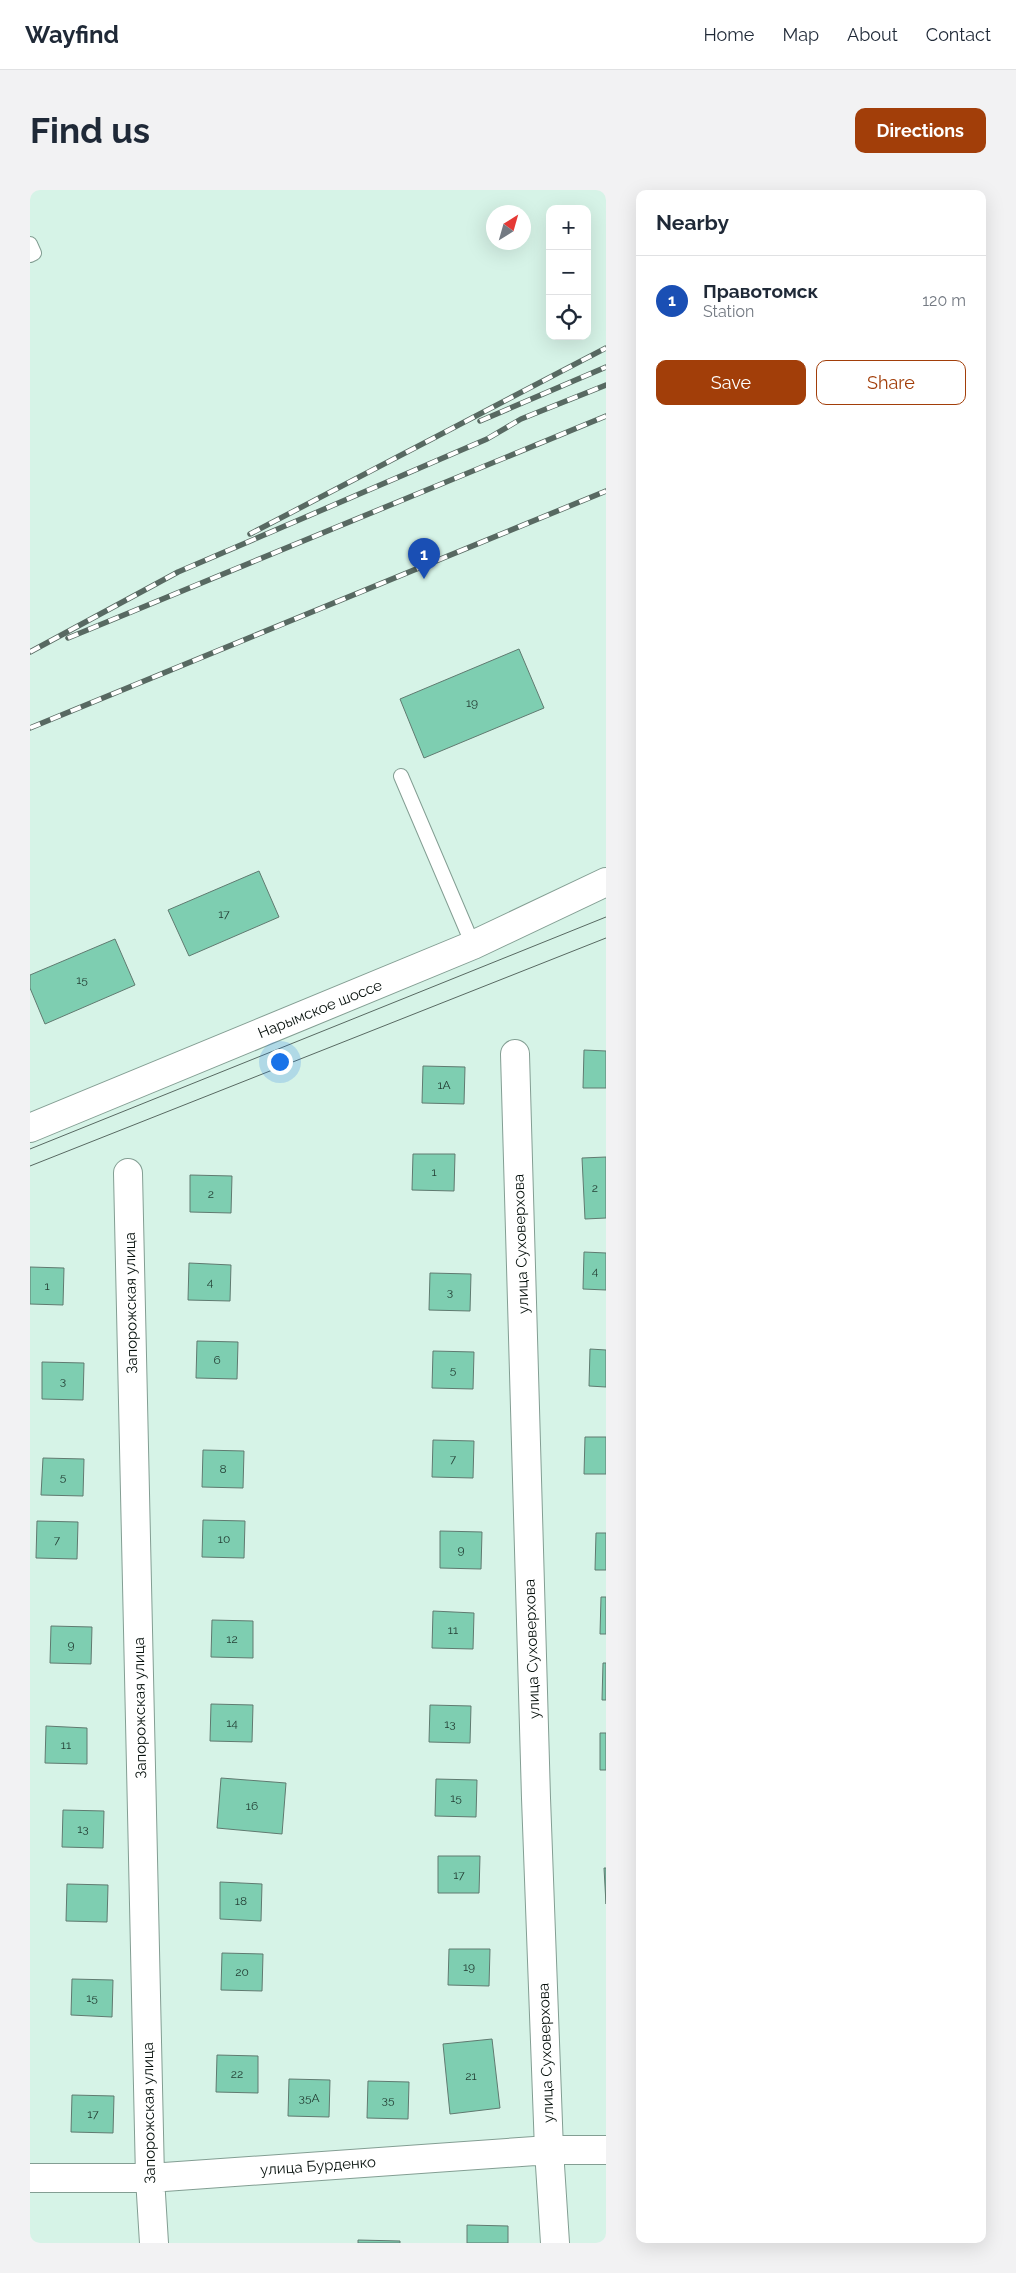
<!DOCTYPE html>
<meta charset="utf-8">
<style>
:root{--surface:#fff;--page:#f2f2f3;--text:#1f2937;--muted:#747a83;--line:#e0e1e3;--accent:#a23e09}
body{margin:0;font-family:Raleway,sans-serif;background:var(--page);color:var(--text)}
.controls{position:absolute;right:15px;top:15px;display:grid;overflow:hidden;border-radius:10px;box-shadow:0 5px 20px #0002}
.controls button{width:45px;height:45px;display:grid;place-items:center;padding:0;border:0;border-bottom:1px solid var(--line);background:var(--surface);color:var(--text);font:25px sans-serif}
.compass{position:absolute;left:456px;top:15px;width:45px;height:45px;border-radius:50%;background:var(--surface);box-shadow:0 5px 20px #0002;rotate:37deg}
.you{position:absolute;left:249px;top:871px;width:18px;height:18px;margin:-12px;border:4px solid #fff;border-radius:50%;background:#1a73e8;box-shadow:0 0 0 8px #1a73e833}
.badge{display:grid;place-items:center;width:32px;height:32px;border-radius:50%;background:var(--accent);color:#fff;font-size:16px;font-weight:700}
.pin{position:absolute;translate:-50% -41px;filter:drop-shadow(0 1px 2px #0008)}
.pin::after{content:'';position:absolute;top:26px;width:18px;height:15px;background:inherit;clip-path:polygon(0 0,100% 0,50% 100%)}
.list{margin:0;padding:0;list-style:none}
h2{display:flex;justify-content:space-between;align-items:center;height:65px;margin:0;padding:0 20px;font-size:21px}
h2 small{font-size:16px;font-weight:400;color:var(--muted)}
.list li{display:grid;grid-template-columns:32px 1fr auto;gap:15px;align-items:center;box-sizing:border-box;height:90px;padding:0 20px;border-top:1px solid var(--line)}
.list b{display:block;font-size:19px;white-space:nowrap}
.list p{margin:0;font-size:16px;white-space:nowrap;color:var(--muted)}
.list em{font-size:16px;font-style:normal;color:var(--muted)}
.actions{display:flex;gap:10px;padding:15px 20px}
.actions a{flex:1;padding:11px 0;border:1px solid var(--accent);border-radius:10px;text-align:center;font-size:18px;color:var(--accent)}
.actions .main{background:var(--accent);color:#fff}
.icon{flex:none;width:28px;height:28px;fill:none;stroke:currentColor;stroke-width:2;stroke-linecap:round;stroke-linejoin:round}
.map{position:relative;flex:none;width:576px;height:2053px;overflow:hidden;border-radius:10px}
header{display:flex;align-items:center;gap:30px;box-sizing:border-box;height:70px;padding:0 25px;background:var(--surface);border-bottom:1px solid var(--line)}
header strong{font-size:24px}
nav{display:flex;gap:28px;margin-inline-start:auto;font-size:18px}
.intro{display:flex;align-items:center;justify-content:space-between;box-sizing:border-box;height:120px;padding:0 30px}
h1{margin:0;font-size:35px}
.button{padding:12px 22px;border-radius:10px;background:var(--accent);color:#fff;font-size:18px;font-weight:700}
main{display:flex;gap:30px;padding:0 30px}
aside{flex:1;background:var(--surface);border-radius:10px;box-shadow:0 5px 20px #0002}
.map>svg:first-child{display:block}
</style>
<header>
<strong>Wayfind</strong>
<nav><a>Home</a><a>Map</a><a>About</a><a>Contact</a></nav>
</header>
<div class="intro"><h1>Find us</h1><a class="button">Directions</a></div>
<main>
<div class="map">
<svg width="576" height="2053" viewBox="0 0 576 2053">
<rect width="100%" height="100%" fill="#d6f3e7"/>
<path fill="#7eceb1" stroke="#607a70" d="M489 459 514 518 394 568 370 509Z
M229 681 249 727 159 766 138 720Z
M85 749 105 795 15 834 0 798V785Z
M554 860 576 861V898H553Z
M393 876 435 877 434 914 392 913Z
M383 964H425L424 1001 382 1000Z
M576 967V1028L555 1029 552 968Z
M160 985 202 986 201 1023 160 1022Z
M554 1062 576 1063V1100L553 1099Z
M159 1073 201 1075 200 1111 158 1110Z
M0 1077 34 1078 33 1115 0 1114Z
M400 1083 441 1084 440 1121 399 1120Z
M167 1151 208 1152 207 1189 166 1188Z
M560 1159 576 1160V1197L559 1196Z
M403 1161 444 1162 443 1199 402 1198Z
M12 1172 54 1173 53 1210 12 1209Z
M555 1247H576V1284H554Z
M403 1250 444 1251 443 1288 402 1287Z
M173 1260 214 1261 213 1298 172 1297Z
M13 1268 54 1269 53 1306 11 1305Z
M173 1330 215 1331 214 1368 172 1367Z
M7 1331 48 1332 47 1369 6 1368Z
M410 1341 452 1342 451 1379 410 1378Z
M566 1343H576V1380H565Z
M571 1407H576V1444H570Z
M403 1421 444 1423 443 1459 402 1458Z
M182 1430 223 1431V1468L181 1467Z
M21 1436 62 1437 61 1474 20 1473Z
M573 1473H576V1510H572Z
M181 1514 223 1515 222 1552 180 1551Z
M400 1515 441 1516 440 1553 399 1552Z
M16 1536 57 1538V1574L15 1573Z
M570 1543H576V1580H570Z
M191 1588 256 1593 252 1644 187 1638Z
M406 1589 447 1590 446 1627 405 1626Z
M33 1620 74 1621 73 1658 32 1657Z
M408 1666H450L449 1703H408Z
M574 1678H576V1714Z
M190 1692 232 1694 231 1731 190 1729Z
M37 1694 78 1695 77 1732 36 1731Z
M419 1759H460L459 1796 418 1795Z
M192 1763 233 1764 232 1801 191 1800Z
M42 1789 83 1790 82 1827 41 1825Z
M462 1849 470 1918 420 1924 413 1854Z
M187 1865 228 1866V1903L186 1902Z
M259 1889 300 1890 299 1927 258 1926Z
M338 1891 379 1892 378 1929 337 1928Z
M42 1905 84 1906 83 1943 41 1942Z
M437 2035 478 2036V2053H437Z
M328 2050 370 2051V2053H328Z"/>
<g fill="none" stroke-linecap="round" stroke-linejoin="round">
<defs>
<path id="lane" d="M0 54 4 63 0 65
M371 586 443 755"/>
<path id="street" d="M485 864 506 1608 519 1960 525 2053
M0 938 443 755 576 692
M98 983 120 1988 124 2053
M0 1988H120L519 1960H576"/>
</defs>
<use href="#lane" stroke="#839e93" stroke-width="16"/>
<use href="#street" stroke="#839e93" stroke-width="30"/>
<use href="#lane" stroke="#fff" stroke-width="14"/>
<use href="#street" stroke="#fff" stroke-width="28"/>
<path stroke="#586962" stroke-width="1" d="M0 959 576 727
M0 976 576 748"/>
<defs>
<path id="rail" d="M450 231 576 177
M220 344 576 158
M38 448 576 226
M0 462 148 382 457 249 491 229 576 195
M0 538 576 301"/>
</defs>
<use href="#rail" stroke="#586962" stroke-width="5.5"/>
<use href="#rail" stroke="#fff" stroke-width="4" stroke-dasharray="11" stroke-linecap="butt"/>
</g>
<g text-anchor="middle" stroke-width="4" stroke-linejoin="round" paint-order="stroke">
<g font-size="12" fill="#254036">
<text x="442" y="517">19</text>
<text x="194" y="728">17</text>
<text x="52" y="794">15</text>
<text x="414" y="899">1А</text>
<text x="404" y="986">1</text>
<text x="565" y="1002">2</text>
<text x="181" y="1008">2</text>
<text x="565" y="1085">4</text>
<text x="180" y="1096">4</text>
<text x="17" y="1100">1</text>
<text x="420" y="1106">3</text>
<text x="187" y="1174">6</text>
<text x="423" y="1184">5</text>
<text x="33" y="1195">3</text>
<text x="423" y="1273">7</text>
<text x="193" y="1283">8</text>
<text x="33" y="1291">5</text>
<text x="194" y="1353">10</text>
<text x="27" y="1354">7</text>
<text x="431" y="1364">9</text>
<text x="423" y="1444">11</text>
<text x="202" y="1453">12</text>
<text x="41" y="1459">9</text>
<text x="202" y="1537">14</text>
<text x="420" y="1538">13</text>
<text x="36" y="1559">11</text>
<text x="426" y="1612">15</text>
<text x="222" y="1620">16</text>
<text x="53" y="1643">13</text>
<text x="429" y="1689">17</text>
<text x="211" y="1715">18</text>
<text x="439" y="1781">19</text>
<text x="212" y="1786">20</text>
<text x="62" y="1812">15</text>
<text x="207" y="1888">22</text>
<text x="441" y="1890">21</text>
<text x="279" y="1912">35А</text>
<text x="358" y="1914">35</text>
<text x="63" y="1928">17</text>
</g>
<g font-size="15" fill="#07110d" stroke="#fff">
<text transform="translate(290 819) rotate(-22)" y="5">Нарымское шоссе</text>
<text transform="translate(491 1054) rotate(-92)" y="5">улица Суховерхова</text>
<text transform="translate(101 1113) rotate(-91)" y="5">Запорожская улица</text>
<text transform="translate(502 1459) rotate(-92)" y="5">улица Суховерхова</text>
<text transform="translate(110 1518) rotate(-91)" y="5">Запорожская улица</text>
<text transform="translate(516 1863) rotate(-92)" y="5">улица Суховерхова</text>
<text transform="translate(119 1923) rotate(-91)" y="5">Запорожская улица</text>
<text transform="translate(288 1976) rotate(-4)" y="5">улица Бурденко</text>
</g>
</g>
</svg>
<div class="controls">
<button>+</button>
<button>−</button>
<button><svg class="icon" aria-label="locate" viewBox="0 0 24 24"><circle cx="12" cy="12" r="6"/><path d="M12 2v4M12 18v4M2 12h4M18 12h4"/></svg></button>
</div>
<svg class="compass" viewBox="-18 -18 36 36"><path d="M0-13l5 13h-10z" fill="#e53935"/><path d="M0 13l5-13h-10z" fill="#747a83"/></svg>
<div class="you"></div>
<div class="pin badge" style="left:394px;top:389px;background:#1a4fb4">1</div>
</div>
<aside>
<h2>Nearby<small></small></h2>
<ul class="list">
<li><span class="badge" style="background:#1a4fb4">1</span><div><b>Правотомск</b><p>Station</p></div><em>120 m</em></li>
</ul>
<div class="actions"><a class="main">Save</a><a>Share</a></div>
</aside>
</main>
